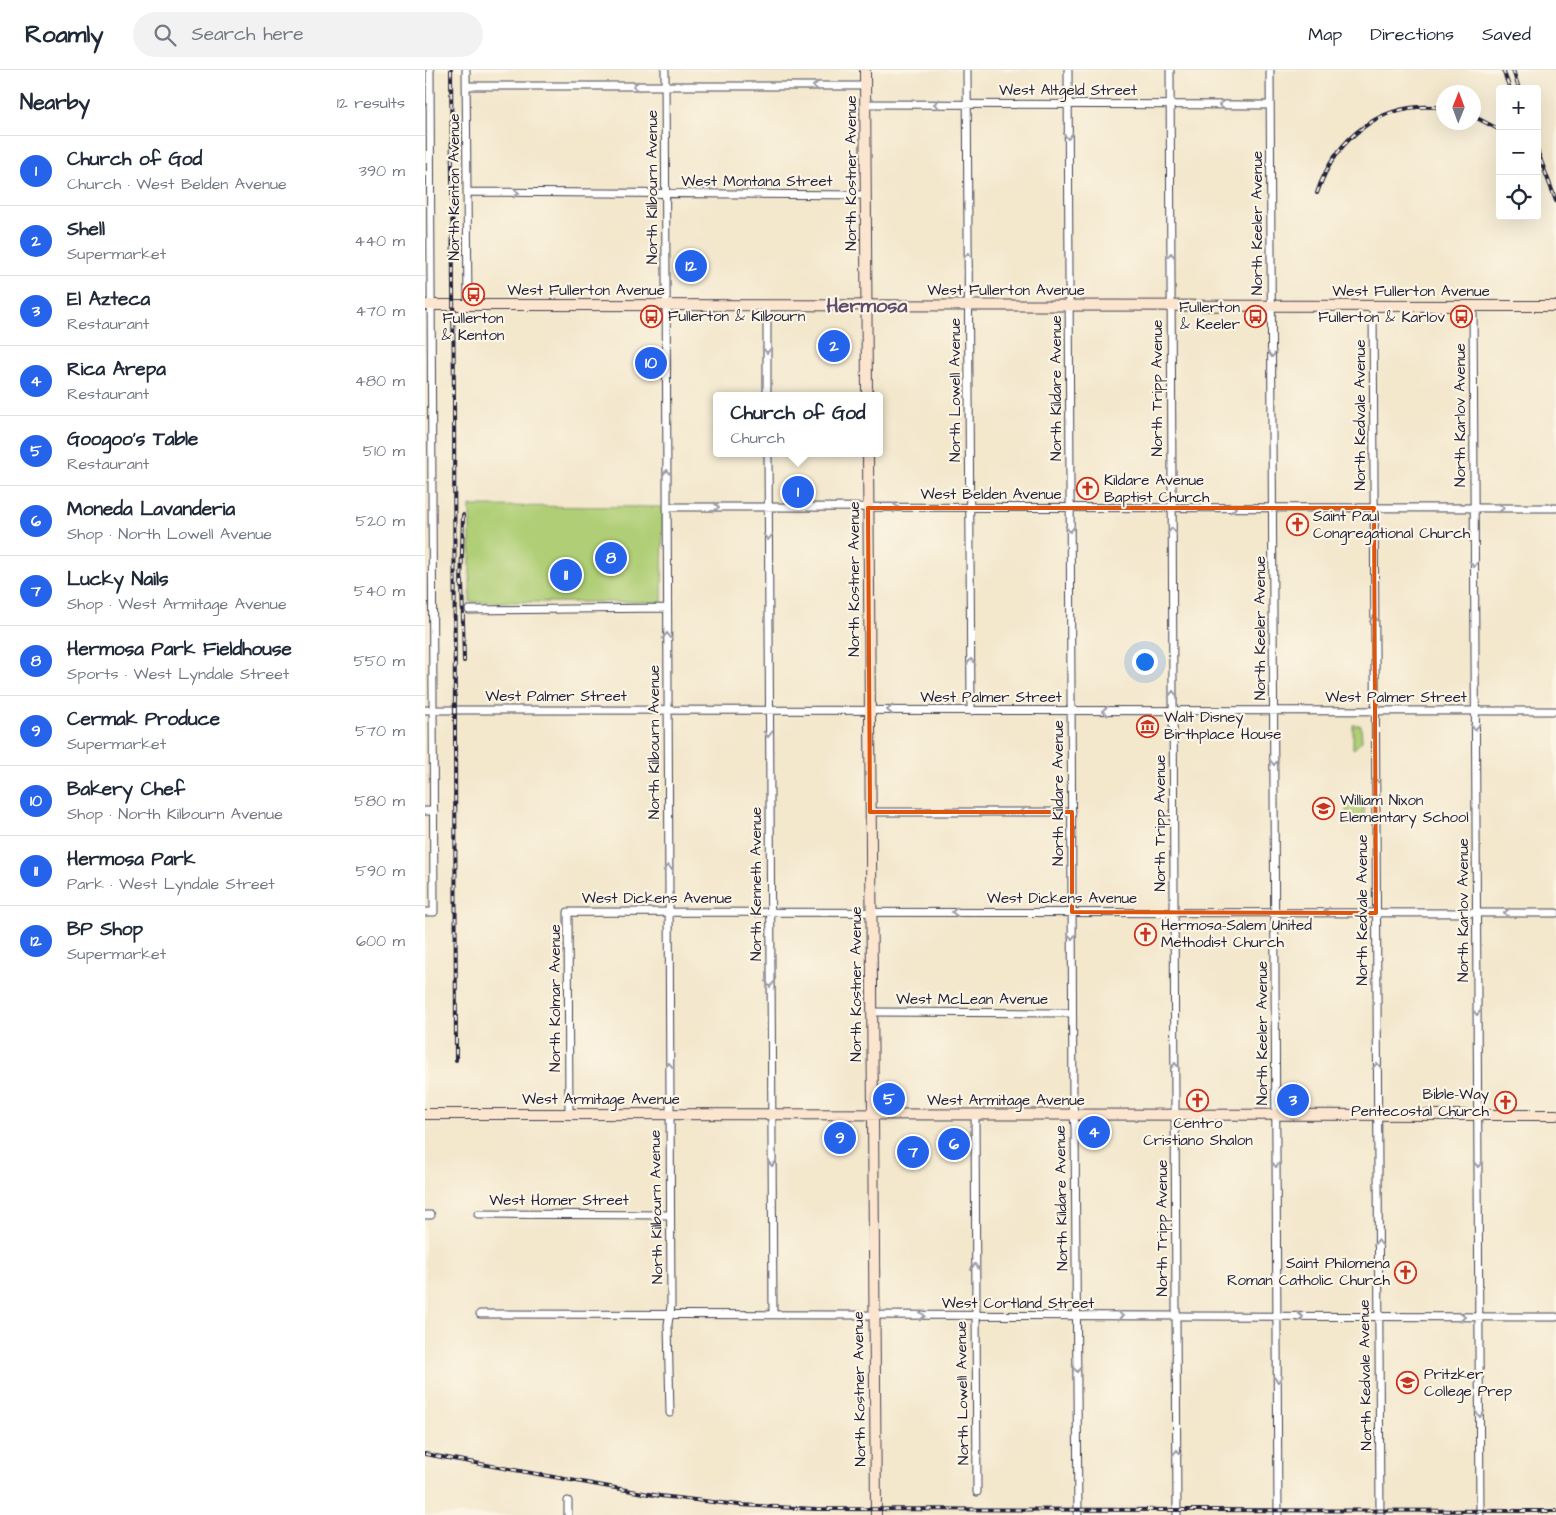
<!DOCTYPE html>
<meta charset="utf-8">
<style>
:root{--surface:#fff;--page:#f2f2f3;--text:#1f2937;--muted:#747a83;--line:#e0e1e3;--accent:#2563eb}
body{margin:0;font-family:"Architects Daughter",sans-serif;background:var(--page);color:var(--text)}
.controls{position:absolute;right:15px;top:15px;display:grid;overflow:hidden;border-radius:5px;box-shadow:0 5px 20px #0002}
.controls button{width:45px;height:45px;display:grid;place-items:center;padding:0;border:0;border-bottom:1px solid var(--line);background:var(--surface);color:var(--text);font:25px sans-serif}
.compass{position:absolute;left:1011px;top:15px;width:45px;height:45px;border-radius:50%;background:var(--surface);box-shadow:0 5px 20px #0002;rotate:1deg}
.you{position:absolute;left:719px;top:591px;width:18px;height:18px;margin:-12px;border:4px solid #fff;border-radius:50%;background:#1a73e8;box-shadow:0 0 0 8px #1a73e833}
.badge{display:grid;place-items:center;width:32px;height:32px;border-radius:50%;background:var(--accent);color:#fff;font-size:16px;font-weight:700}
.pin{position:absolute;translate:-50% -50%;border:2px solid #fff;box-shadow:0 1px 5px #0006}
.popup{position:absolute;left:288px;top:322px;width:170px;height:65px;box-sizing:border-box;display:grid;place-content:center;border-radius:5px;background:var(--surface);filter:drop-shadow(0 1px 4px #0005);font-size:16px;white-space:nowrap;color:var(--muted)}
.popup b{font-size:19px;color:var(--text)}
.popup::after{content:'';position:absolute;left:50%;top:100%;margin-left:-10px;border:10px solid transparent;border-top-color:var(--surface)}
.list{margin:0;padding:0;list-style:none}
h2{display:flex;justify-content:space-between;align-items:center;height:65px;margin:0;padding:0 20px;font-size:21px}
h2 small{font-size:16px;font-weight:400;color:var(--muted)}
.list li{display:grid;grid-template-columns:32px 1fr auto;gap:15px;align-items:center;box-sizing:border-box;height:70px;padding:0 20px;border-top:1px solid var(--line)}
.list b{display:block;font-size:19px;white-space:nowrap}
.list p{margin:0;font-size:16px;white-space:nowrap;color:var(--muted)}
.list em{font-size:16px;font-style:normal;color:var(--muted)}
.icon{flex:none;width:28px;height:28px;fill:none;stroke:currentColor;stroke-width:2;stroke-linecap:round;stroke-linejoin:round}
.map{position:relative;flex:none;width:1131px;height:1445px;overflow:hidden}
header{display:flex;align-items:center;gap:30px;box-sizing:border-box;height:70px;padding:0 25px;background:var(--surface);border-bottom:1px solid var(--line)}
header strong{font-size:24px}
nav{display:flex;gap:28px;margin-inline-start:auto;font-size:18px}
.search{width:350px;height:45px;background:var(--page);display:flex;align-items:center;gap:12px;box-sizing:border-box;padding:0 18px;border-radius:28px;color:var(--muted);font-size:19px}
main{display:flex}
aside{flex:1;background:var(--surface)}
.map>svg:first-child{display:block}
</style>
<header>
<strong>Roamly</strong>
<div class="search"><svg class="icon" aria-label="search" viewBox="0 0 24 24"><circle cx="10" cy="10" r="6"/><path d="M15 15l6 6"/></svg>Search here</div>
<nav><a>Map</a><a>Directions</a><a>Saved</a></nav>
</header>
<main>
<aside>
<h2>Nearby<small>12 results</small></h2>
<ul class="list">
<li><span class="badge">1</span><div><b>Church of God</b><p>Church · West Belden Avenue</p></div><em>390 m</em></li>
<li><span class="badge">2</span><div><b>Shell</b><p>Supermarket</p></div><em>440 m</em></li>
<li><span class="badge">3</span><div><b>El Azteca</b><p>Restaurant</p></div><em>470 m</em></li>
<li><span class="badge">4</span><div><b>Rica Arepa</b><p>Restaurant</p></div><em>480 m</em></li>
<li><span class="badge">5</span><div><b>Googoo's Table</b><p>Restaurant</p></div><em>510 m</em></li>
<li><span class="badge">6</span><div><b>Moneda Lavanderia</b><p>Shop · North Lowell Avenue</p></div><em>520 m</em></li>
<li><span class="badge">7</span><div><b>Lucky Nails</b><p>Shop · West Armitage Avenue</p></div><em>540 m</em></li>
<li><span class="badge">8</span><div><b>Hermosa Park Fieldhouse</b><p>Sports · West Lyndale Street</p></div><em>550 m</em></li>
<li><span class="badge">9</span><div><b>Cermak Produce</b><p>Supermarket</p></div><em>570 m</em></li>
<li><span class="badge">10</span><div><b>Bakery Chef</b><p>Shop · North Kilbourn Avenue</p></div><em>580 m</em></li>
<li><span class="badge">11</span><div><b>Hermosa Park</b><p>Park · West Lyndale Street</p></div><em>590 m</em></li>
<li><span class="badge">12</span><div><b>BP Shop</b><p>Supermarket</p></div><em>600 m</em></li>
</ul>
</aside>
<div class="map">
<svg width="1131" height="1445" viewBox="0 0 1131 1445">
<rect width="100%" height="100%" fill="#fcf5e5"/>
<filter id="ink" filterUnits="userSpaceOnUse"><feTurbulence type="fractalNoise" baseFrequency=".02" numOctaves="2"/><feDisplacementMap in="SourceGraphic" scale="10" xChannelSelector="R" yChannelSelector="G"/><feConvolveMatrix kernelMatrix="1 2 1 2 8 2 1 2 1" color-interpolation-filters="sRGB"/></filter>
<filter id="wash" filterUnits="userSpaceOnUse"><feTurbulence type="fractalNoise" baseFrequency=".0096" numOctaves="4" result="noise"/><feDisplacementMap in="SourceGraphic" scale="20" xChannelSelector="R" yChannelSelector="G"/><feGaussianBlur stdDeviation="1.12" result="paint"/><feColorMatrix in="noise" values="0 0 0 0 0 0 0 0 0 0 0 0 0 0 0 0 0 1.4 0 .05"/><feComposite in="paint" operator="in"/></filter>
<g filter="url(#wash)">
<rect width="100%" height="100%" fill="#f3e7cc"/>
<path fill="#afce75" stroke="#687858" d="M45 436 238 437 237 532H45Z
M928 655H936L937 671 928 680Z
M932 727 939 729V750L932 752 925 749 921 743 922 732Z"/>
</g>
<g filter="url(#ink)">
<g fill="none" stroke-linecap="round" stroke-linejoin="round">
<defs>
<path id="street" d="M41 0 43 235
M240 0 246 1236 243 1254 245 1343
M542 0 546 641
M643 0 648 1034 650 1058 653 1445
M745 0 752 1445
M845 0 853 1445
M42 16H440
M440 34 845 35
M42 122 441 125
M342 235V326
M948 236 955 1445
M1048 236 1055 1445
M343 383 348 1245
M242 437 1131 438
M44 540 242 538
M0 640 1131 641
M0 741H9
M445 742H647
M0 842H9L5 0
M447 942 647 943
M144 1044 143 842 1131 843
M550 1045 552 1422
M53 1144 245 1145
M0 1145H6
M55 1244 1131 1247
M143 1431V1445"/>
<path id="secondary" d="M440 0 442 326
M0 235 1131 236
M443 383 451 1445
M0 1044 1131 1045"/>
</defs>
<use href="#street" stroke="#414051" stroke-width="9"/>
<use href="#secondary" stroke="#414051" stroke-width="12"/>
<use href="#street" stroke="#fff" stroke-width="7"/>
<use href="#secondary" stroke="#fce5cf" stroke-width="10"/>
<defs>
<path id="rail" d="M26 0 29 327 31 990
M1078 0 1085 19
M1088 0 1094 19
M1048 46 1075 60
M1112 80 1131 131
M892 123C911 67 957 30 1018 38
M37 511 39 591
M36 517 38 445
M0 1384 235 1426 314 1435 391 1439 1131 1441"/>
</defs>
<use href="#rail" stroke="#22223b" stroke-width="4"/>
<use href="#rail" stroke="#fcf5e5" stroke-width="2" stroke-dasharray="5.5" stroke-linecap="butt"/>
</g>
<defs><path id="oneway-chevron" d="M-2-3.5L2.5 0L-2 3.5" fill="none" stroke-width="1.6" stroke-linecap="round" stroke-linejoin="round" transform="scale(1.25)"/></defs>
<g stroke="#9c9ca7">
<use href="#oneway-chevron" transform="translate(211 16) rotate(180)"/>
<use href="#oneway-chevron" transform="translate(391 16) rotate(-180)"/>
<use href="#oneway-chevron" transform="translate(512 34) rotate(180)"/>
<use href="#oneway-chevron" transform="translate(797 35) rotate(-179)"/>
<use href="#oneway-chevron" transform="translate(643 66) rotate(90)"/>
<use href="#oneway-chevron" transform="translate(91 123)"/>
<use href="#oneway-chevron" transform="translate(543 186) rotate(-90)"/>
<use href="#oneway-chevron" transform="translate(746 186) rotate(-90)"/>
<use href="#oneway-chevron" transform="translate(342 280) rotate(90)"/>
<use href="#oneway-chevron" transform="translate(847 284) rotate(90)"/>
<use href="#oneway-chevron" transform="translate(242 403) rotate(-90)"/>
<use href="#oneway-chevron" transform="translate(291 437)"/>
<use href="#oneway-chevron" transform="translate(471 438)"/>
<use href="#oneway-chevron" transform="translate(808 438)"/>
<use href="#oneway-chevron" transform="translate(1076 438)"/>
<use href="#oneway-chevron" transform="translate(645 459) rotate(90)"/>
<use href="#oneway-chevron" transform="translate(747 461) rotate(-90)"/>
<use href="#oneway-chevron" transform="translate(343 467) rotate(90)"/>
<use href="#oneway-chevron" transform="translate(1049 494) rotate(90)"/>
<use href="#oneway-chevron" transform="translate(949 549) rotate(-90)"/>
<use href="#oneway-chevron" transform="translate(242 566) rotate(-90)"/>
<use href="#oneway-chevron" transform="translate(546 592) rotate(-90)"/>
<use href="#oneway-chevron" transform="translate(748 624) rotate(-90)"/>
<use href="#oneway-chevron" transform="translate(465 640) rotate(-180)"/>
<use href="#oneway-chevron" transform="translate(680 641) rotate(-180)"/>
<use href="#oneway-chevron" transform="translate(1050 657) rotate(90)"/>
<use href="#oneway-chevron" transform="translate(343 664) rotate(90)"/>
<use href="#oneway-chevron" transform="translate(849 692) rotate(90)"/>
<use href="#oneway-chevron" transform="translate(950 711) rotate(-90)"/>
<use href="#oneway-chevron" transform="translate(598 742) rotate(-180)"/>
<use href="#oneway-chevron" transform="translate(243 798) rotate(-90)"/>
<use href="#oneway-chevron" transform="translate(530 842) rotate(-180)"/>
<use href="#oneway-chevron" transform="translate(902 842) rotate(-180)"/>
<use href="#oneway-chevron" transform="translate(1082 843) rotate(-180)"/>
<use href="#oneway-chevron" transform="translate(647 866) rotate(90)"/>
<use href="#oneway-chevron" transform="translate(345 914) rotate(90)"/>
<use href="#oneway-chevron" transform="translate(1052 942) rotate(90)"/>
<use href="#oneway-chevron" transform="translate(244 996) rotate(-90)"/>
<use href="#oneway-chevron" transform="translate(750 996) rotate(-90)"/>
<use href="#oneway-chevron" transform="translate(952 996) rotate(-90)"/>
<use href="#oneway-chevron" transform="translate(347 1093) rotate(90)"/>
<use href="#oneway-chevron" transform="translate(851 1094) rotate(90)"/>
<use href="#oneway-chevron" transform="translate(1053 1094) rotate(90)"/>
<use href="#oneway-chevron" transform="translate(953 1173) rotate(-90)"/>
<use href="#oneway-chevron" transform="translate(550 1197) rotate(-90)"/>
<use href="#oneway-chevron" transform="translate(497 1246)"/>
<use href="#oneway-chevron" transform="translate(695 1246)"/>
<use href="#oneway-chevron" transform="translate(875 1247)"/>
<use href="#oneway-chevron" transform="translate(1037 1247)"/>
<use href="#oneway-chevron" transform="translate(652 1299) rotate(89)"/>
<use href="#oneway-chevron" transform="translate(853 1309) rotate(90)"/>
<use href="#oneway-chevron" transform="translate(1055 1344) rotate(90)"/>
<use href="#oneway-chevron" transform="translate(752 1383) rotate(-90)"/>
</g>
</g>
<path fill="none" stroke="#de560e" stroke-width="4" stroke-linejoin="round" d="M443 438H949L951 843 647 842V742H445Z"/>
<defs>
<symbol id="bus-ring" viewBox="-11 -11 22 22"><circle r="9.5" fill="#fcf5e5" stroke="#c8321e" stroke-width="1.5"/><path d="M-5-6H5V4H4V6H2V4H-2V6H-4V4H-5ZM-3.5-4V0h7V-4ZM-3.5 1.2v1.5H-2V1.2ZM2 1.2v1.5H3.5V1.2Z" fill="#c8321e"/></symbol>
<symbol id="church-ring" viewBox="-11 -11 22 22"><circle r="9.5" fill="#fcf5e5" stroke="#c8321e" stroke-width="1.5"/><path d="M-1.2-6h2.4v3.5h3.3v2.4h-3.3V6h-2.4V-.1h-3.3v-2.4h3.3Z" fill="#c8321e"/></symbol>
<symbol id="museum-ring" viewBox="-11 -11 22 22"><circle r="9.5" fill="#fcf5e5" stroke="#c8321e" stroke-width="1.5"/><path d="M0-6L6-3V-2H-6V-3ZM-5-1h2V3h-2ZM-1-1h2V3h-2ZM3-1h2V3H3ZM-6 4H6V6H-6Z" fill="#c8321e"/></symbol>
<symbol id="school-ring" viewBox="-11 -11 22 22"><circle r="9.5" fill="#fcf5e5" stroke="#c8321e" stroke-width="1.5"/><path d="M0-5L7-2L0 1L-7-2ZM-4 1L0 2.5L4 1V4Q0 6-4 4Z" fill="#c8321e"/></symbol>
</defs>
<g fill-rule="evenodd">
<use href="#bus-ring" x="36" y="212" width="25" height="25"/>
<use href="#bus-ring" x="214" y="234" width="25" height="25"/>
<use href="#bus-ring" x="818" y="234" width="25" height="25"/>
<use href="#bus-ring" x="1024" y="234" width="25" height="25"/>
<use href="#church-ring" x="650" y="406" width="25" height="25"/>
<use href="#church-ring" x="860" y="442" width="25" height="25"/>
<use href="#museum-ring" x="710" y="644" width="25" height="25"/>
<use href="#school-ring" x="886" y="726" width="25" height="25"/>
<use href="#church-ring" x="708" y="852" width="25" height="25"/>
<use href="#church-ring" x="760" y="1018" width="25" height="25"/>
<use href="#church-ring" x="1068" y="1020" width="25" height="25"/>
<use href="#church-ring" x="968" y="1190" width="25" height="25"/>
<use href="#school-ring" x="970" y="1300" width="25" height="25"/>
</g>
<g text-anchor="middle" stroke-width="4.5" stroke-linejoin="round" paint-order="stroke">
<g font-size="15" fill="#22223b" stroke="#fcf5e5">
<text x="643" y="25">West Altgeld Street</text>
<text transform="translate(426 103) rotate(-90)" y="5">North Kostner Avenue</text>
<text x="332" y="116">West Montana Street</text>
<text transform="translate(29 117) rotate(-90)" y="5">North Kenton Avenue</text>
<text transform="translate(227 117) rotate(-90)" y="5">North Kilbourn Avenue</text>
<text transform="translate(832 153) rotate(-90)" y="5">North Keeler Avenue</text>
<text x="161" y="225">West Fullerton Avenue</text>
<text x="581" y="225">West Fullerton Avenue</text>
<text x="986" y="226">West Fullerton Avenue</text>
<text transform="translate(631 318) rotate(-90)" y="5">North Kildare Avenue</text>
<text transform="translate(732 318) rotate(-90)" y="5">North Tripp Avenue</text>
<text transform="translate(530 320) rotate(-90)" y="5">North Lowell Avenue</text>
<text transform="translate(935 345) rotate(-90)" y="5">North Kedvale Avenue</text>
<text transform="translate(1035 345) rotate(-90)" y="5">North Karlov Avenue</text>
<text x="566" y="429">West Belden Avenue</text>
<text transform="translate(429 509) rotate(-90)" y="5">North Kostner Avenue</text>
<text transform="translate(835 558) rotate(-90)" y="5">North Keeler Avenue</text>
<text x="131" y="631">West Palmer Street</text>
<text x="566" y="632">West Palmer Street</text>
<text x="971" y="632">West Palmer Street</text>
<text transform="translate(229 672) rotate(-90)" y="5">North Kilbourn Avenue</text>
<text transform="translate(633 723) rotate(-90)" y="5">North Kildare Avenue</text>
<text transform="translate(735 753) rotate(-90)" y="5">North Tripp Avenue</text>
<text transform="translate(331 814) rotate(-90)" y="5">North Kenneth Avenue</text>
<text x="232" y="833">West Dickens Avenue</text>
<text x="637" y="833">West Dickens Avenue</text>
<text transform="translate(937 840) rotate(-90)" y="5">North Kedvale Avenue</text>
<text transform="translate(1038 840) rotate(-90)" y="5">North Karlov Avenue</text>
<text transform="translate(431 914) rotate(-90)" y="5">North Kostner Avenue</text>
<text transform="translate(130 928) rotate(-90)" y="5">North Kolmar Avenue</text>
<text x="547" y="934">West McLean Avenue</text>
<text transform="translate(837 963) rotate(-90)" y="5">North Keeler Avenue</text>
<text x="176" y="1034">West Armitage Avenue</text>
<text x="581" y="1035">West Armitage Avenue</text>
<text transform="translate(636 1128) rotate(-91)" y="5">North Kildare Avenue</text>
<text x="134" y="1135">West Homer Street</text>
<text transform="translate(231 1137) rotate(-91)" y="5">North Kilbourn Avenue</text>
<text transform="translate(737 1158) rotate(-90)" y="5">North Tripp Avenue</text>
<text x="593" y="1238">West Cortland Street</text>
<text transform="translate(940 1305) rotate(-91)" y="5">North Kedvale Avenue</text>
<text transform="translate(434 1319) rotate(-91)" y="5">North Kostner Avenue</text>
<text transform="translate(537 1323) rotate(-91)" y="5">North Lowell Avenue</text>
</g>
<g font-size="15" fill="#22223b" stroke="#fcf5e5" text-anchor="start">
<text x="815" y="242" text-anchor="end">Fullerton<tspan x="815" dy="17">&amp; Keeler</tspan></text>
<text x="243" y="251">Fullerton &amp; Kilbourn</text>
<text x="1020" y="252" text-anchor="end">Fullerton &amp; Karlov</text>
<text x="48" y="253" text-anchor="middle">Fullerton<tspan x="48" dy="17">&amp; Kenton</tspan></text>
<text x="679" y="415">Kildare Avenue<tspan x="679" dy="17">Baptist Church</tspan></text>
<text x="888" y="451">Saint Paul<tspan x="888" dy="17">Congregational Church</tspan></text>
<text x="739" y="652">Walt Disney<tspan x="739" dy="17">Birthplace House</tspan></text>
<text x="915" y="735">William Nixon<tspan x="915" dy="17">Elementary School</tspan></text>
<text x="736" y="860">Hermosa-Salem United<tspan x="736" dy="17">Methodist Church</tspan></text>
<text x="1064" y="1029" text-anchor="end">Bible-Way<tspan x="1064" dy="17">Pentecostal Church</tspan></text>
<text x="773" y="1058" text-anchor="middle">Centro<tspan x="773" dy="17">Cristiano Shalon</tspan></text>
<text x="965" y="1198" text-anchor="end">Saint Philomena<tspan x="965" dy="17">Roman Catholic Church</tspan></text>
<text x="999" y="1309">Pritzker<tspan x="999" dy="17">College Prep</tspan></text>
</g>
<g font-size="20" font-weight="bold" fill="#604d6c" stroke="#fcf5e5">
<text x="442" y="242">Hermosa</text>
</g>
</g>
</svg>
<div class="controls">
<button>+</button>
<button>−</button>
<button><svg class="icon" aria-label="locate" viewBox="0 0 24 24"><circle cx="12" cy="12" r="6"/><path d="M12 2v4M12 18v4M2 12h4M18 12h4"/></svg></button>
</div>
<svg class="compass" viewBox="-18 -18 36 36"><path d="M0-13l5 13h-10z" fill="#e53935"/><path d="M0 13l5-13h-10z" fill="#747a83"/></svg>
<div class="you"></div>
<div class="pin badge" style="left:373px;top:422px">1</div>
<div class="popup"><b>Church of God</b>Church</div>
<div class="pin badge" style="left:409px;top:276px">2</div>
<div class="pin badge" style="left:868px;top:1030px">3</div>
<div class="pin badge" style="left:669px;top:1062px">4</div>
<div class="pin badge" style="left:464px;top:1029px">5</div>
<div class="pin badge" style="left:529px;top:1074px">6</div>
<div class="pin badge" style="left:488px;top:1082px">7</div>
<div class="pin badge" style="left:186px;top:488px">8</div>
<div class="pin badge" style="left:415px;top:1068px">9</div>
<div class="pin badge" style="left:226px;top:293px">10</div>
<div class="pin badge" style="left:141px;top:505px">11</div>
<div class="pin badge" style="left:266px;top:196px">12</div>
</div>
</main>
